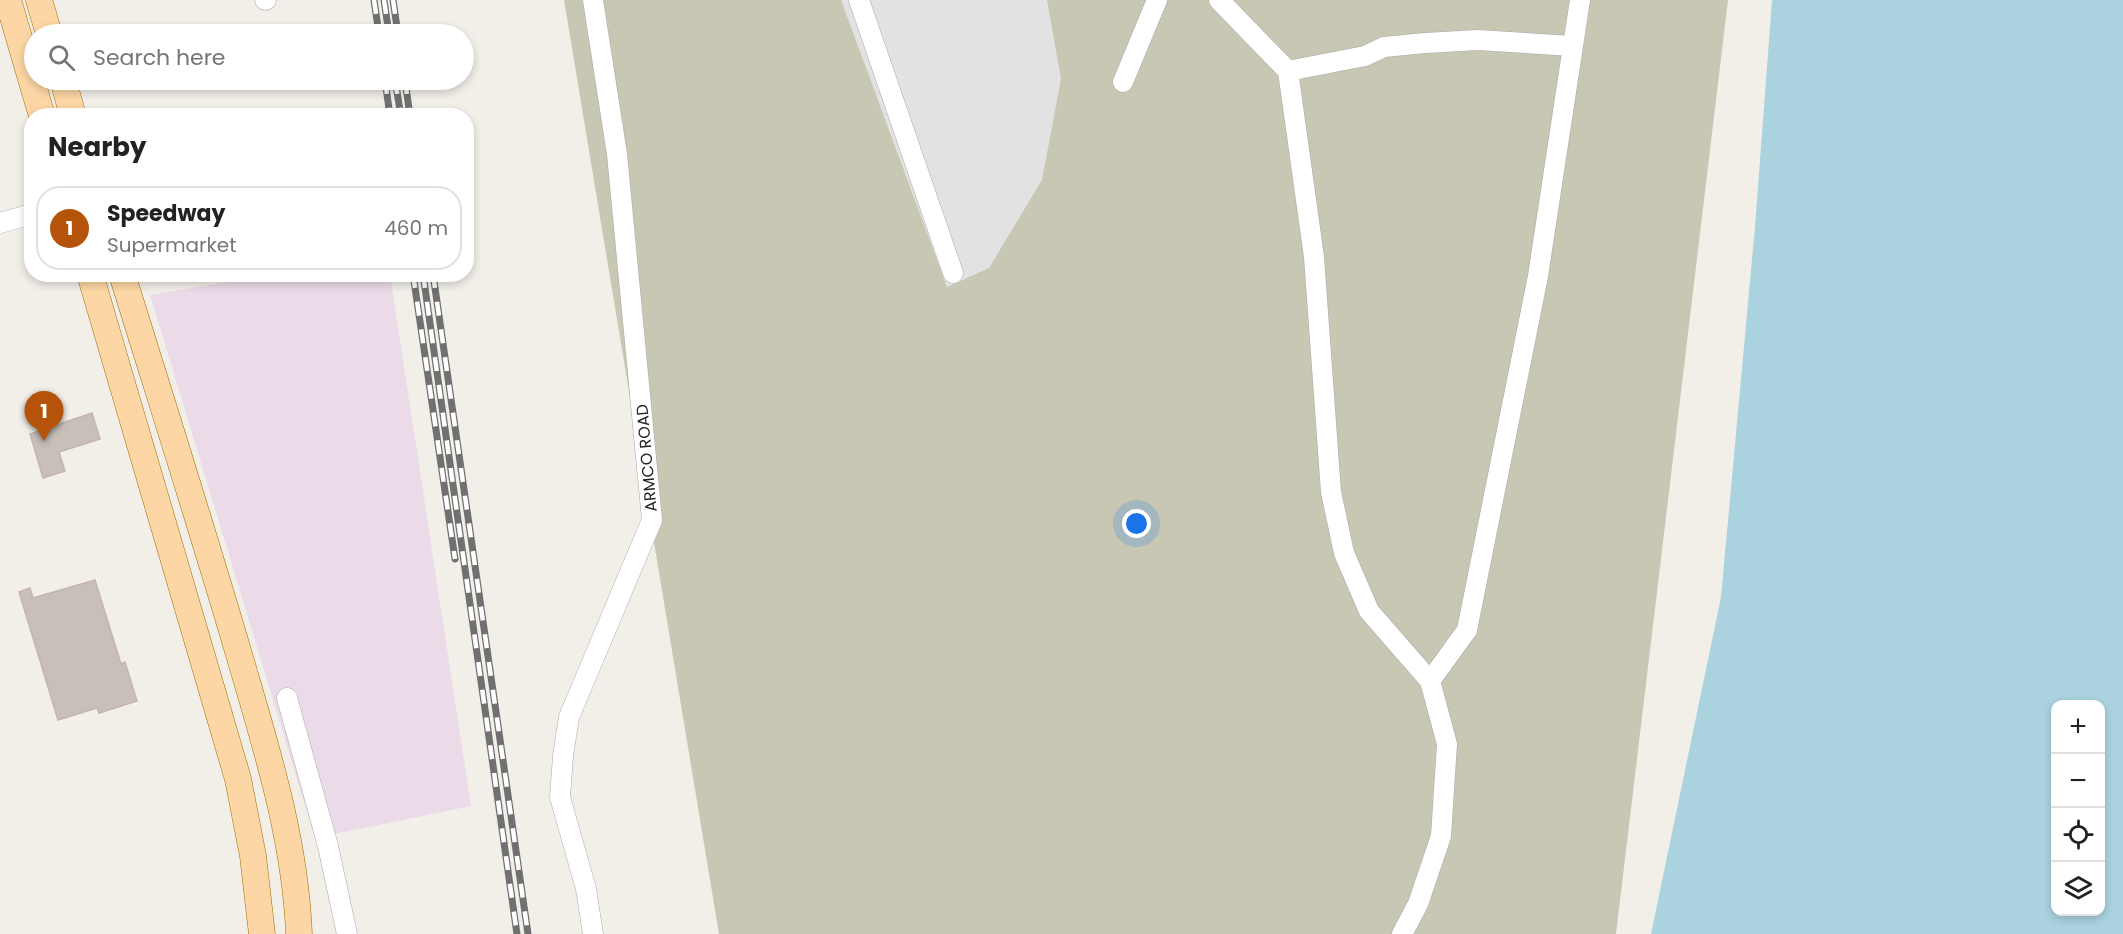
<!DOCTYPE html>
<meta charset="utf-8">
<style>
:root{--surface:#fff;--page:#f6f6f6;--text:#222;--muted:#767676;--line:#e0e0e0;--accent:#b45309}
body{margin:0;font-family:Poppins,sans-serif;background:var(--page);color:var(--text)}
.controls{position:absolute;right:18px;bottom:18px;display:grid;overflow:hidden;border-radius:12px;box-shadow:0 3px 9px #0003}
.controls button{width:54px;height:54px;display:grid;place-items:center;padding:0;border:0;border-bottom:2px solid var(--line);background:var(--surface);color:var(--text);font:30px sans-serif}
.you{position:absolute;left:1137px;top:524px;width:21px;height:21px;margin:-15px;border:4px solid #fff;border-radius:50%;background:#1a73e8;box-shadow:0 0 0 9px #1a73e833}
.badge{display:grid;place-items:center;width:39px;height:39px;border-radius:50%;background:var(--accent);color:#fff;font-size:20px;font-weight:700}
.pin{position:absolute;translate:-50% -50px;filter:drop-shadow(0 2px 3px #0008)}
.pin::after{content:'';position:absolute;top:32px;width:21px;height:18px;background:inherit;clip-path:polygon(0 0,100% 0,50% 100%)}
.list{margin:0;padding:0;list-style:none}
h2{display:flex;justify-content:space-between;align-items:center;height:78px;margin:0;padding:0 24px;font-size:26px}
h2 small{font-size:20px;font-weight:400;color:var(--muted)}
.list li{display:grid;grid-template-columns:39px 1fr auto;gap:18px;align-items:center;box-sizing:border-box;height:84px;margin:0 12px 12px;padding:0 12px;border:2px solid var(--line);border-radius:24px}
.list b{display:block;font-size:22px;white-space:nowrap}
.list p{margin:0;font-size:20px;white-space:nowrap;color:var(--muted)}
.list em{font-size:20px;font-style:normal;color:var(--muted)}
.icon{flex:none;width:33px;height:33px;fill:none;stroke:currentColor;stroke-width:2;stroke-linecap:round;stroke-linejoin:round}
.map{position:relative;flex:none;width:2123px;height:934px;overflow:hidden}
.search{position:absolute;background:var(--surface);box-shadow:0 3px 9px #0003;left:24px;top:24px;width:450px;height:66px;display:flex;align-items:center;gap:15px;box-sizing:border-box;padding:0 21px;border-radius:33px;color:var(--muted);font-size:22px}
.panel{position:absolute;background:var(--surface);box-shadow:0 3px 9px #0003;left:24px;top:108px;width:450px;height:174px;border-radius:24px}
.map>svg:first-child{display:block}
</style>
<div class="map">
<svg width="2123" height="934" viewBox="0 0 2123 934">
<rect width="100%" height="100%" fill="#f2efe9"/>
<path fill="#ebdbe8" d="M228 275H390L471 806 315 838 150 295 227 282Z"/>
<path fill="#c7c7b4" d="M564 0H1728L1616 934H719Z"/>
<path fill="#e2e2e2" d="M841 0H1047L1061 79 1042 180 989 268 947 287Z"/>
<path fill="#aad3df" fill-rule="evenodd" d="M1772 0H2123V934H1651L1721 597 1755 227ZM2056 704H2100V912H2056Z"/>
<path fill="#c7bfb8" stroke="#c4b6ab" stroke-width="1.5" d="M92 413 100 439 59 452 65 471 43 478 30 434Z
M95 580 121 664 125 662 137 701 99 713 97 708 58 720 19 592 30 588 33 598Z"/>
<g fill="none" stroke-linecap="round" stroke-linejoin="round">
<defs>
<path id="minor" d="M265 0H266
M593 0 617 154 652 520 569 717 563 756 560 797 586 889 593 934
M859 0 953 273
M1219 0 1288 71 1365 56 1384 47 1425 43 1478 40 1572 46
M1288 71 1314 257 1331 492 1344 553 1369 611 1430 681 1447 744 1441 836 1418 904 1402 934
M1123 82 1157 0
M0 223 32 214
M1430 681 1467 630 1538 276 1580 0
M287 698 328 846 347 934"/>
<path id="major" d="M8 0 42 116
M39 0 49 34
M63 80 73 116
M90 274 238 779 253 856 262 934
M122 274C161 400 201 525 238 651 265 744 295 836 299 934"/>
</defs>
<use href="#minor" stroke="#a9a9a9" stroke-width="21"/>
<use href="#major" stroke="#a06b00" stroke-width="27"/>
<use href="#minor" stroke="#fff" stroke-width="20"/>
<use href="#major" stroke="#fcd6a4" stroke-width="26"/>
<defs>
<path id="rail" d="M374 0 379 34
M384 0 389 34
M393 0 398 34
M385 80 390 116
M395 80 401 116
M405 80 410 116
M413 274 455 559
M423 274 517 934
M433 274 528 934"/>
</defs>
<use href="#rail" stroke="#707070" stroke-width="7"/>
<use href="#rail" stroke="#fff" stroke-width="4.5" stroke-dasharray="14" stroke-linecap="butt"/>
</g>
<g text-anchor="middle" stroke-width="4.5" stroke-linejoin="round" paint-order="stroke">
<g font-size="16" fill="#222" stroke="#fff">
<text transform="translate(646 458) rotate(-95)" y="6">ARMCO ROAD</text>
</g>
</g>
</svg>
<div class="controls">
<button>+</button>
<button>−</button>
<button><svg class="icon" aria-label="locate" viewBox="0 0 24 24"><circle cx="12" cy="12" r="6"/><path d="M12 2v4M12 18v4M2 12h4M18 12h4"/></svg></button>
<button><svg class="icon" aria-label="layers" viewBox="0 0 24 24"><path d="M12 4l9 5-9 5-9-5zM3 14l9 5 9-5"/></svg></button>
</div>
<div class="you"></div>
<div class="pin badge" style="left:44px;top:441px">1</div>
<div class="search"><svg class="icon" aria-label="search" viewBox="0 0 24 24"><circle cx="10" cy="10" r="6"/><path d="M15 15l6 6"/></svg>Search here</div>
<section class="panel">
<h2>Nearby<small></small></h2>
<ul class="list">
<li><span class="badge">1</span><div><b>Speedway</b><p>Supermarket</p></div><em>460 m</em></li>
</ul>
</section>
</div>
